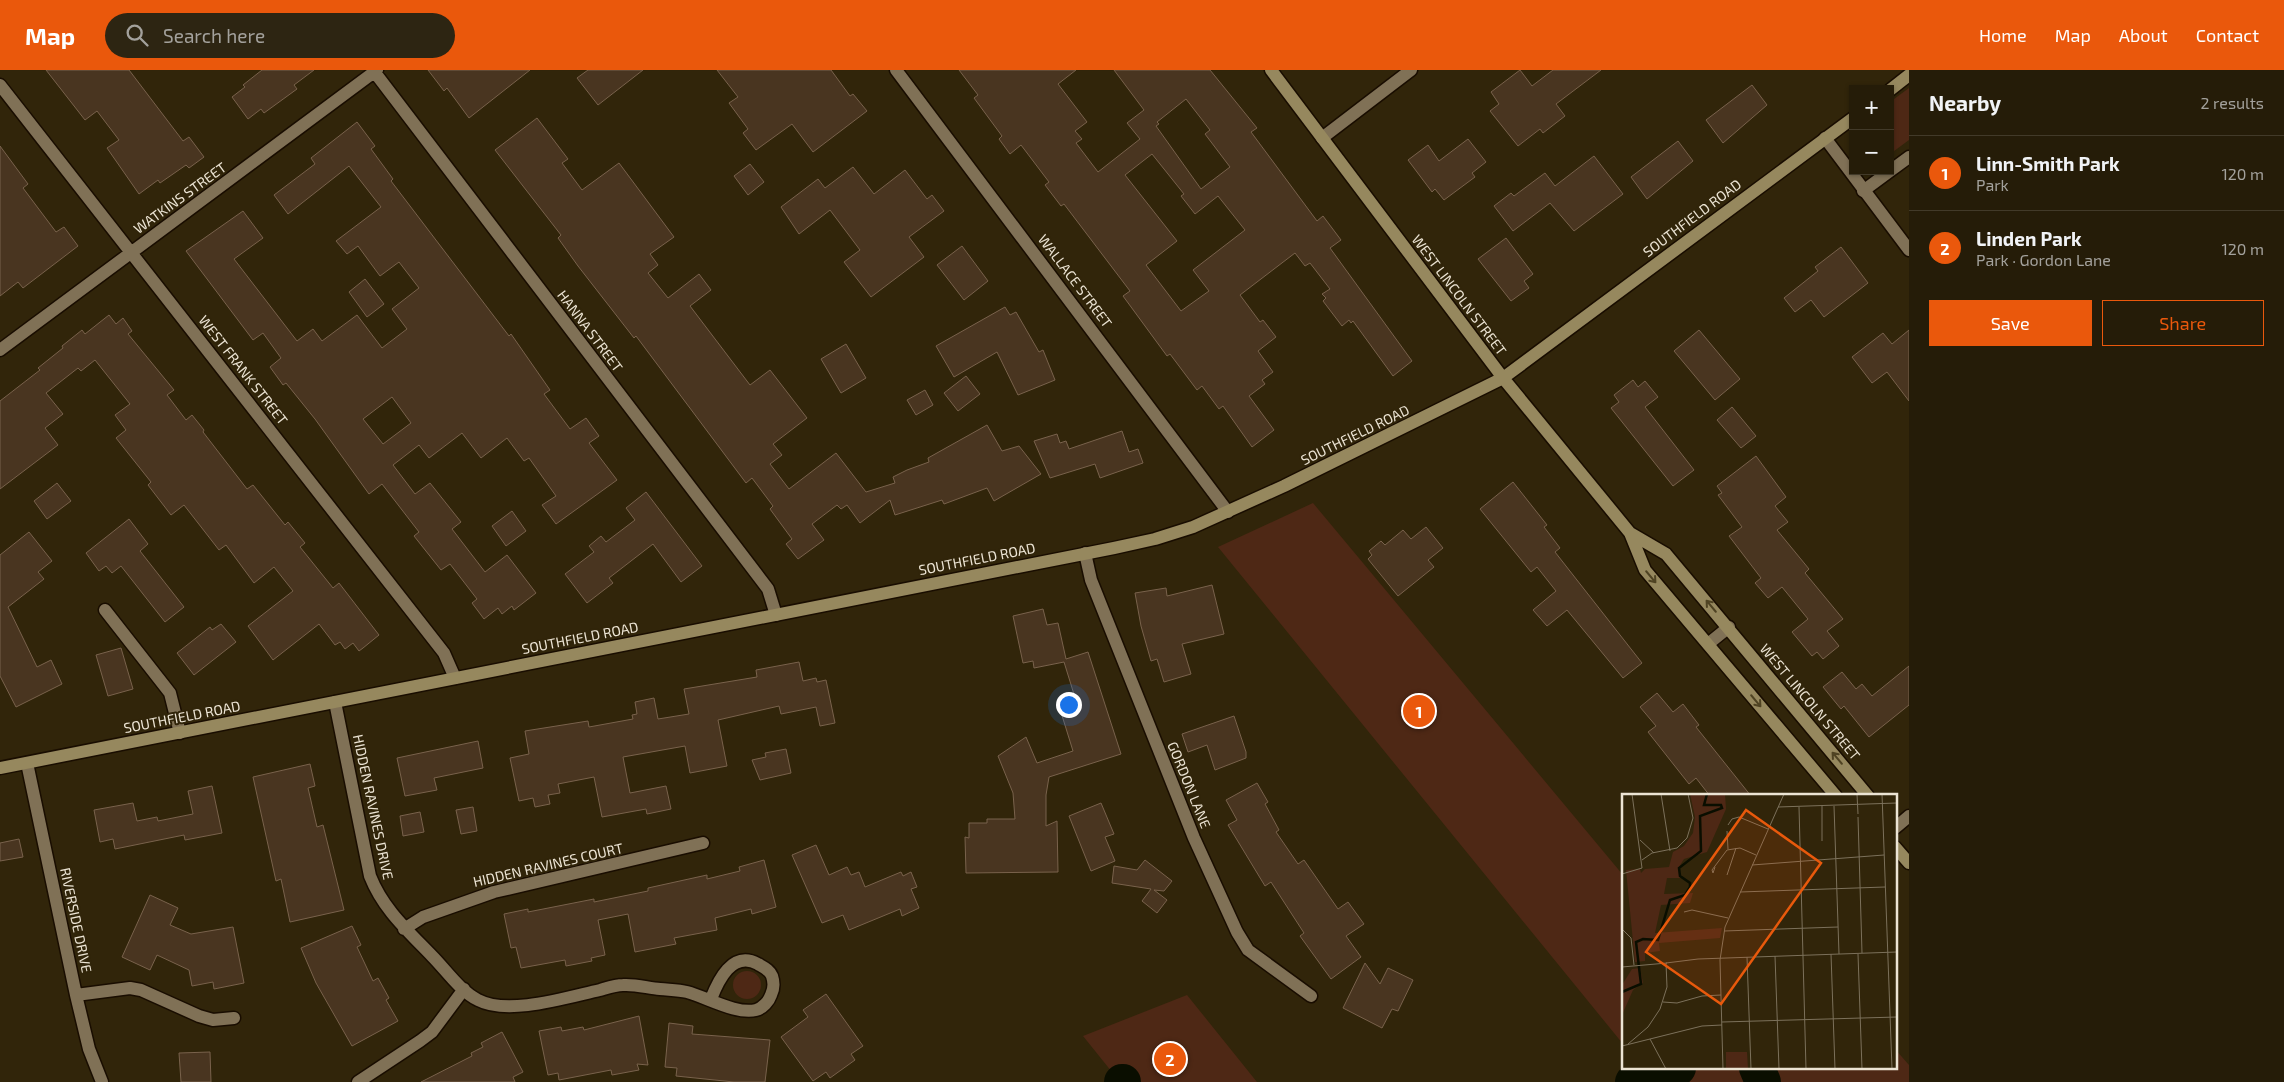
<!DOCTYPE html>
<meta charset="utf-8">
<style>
:root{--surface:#251c08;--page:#2d2512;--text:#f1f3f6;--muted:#a3a19c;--line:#423a29;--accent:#ea580c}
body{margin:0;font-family:"Exo 2",sans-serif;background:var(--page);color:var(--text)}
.controls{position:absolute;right:15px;top:15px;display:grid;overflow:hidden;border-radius:0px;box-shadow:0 1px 4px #0004}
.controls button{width:45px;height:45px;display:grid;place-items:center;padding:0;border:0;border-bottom:1px solid var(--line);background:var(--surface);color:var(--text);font:25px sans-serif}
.you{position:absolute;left:1068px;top:634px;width:18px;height:18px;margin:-12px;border:4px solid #fff;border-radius:50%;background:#1a73e8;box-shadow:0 0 0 8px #1a73e833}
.badge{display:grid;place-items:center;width:32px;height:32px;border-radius:50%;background:var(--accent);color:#fff;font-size:16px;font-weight:700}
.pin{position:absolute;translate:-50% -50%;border:2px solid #fff;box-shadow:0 1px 5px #0006}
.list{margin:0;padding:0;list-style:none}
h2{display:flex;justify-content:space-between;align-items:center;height:65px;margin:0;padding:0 20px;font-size:21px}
h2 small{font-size:16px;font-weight:400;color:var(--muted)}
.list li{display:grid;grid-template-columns:32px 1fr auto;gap:15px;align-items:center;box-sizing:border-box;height:75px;padding:0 20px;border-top:1px solid var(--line)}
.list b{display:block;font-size:19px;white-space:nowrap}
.list p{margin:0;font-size:16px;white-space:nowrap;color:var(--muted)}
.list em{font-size:16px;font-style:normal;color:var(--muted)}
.actions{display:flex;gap:10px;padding:15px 20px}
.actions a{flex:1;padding:11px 0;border:1px solid var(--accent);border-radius:0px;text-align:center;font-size:18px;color:var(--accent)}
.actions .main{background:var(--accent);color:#fff}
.icon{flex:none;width:28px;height:28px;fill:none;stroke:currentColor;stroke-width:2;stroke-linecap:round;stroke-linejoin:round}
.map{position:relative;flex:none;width:1909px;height:1012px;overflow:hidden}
header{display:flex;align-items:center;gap:30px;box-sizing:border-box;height:70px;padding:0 25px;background:var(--accent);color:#fff}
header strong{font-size:24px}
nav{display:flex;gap:28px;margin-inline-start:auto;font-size:18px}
.search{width:350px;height:45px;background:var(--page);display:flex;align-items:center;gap:12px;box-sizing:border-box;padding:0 18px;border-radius:28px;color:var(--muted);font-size:19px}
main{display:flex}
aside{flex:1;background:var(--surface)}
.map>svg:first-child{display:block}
</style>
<header>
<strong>Map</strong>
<div class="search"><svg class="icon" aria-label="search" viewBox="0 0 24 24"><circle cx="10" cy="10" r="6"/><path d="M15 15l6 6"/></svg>Search here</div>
<nav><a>Home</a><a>Map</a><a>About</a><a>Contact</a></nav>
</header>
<main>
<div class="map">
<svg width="1909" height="1012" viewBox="0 0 1909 1012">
<rect width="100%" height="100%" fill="#31250a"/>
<path fill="#4e2815" d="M1909 18V70L1890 84V32Z
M1313 433 1623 805V974L1218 477Z
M733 915a14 14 0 1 1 28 0a14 14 0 1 1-28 0Z
M1187 925 1257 1012H1120L1083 966Z
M1895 979 1909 995V1012H1654L1643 998H1895Z"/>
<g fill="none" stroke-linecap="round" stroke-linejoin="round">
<path stroke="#0a0e00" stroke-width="36" d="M1757 998 1763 1012
M1122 1012H1123
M1633 1012 1678 998"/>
</g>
<path fill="#493520" stroke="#79624c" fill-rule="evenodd" d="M46 0H129L183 71 189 67 204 87 189 98 186 95 160 113 158 110 139 124 107 78 119 70 97 41 85 50Z
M262 0H314L294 15 297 19 264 43 261 39 248 49 232 27 245 17 243 15Z
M428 0H530L469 48 447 18 444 21Z
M588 0H643L598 35 577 8Z
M717 0H831L850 26 853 24 867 41 813 82 792 54 756 80 743 63 748 59 729 33 738 27Z
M959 0H1076L1058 14 1087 52 1075 61 1082 69 1076 73 1098 102 1140 69 1127 53 1144 40 1114 0H1210L1257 58 1251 62 1317 151 1323 146 1341 170 1330 178 1412 291 1393 306 1353 251 1351 253 1349 250 1342 256 1323 231 1326 228 1322 224 1330 219 1310 193 1305 196 1295 183 1240 225 1260 252 1263 250 1276 267 1258 281 1273 302 1262 310 1265 314 1249 326 1274 360 1252 377 1223 336 1219 339 1202 316 1197 320 1170 284 1167 286 1123 226 1130 221 1064 134 1061 136 1045 115 1049 112 1021 75 1010 84 999 69 1002 66 974 28 978 25ZM1186 29 1210 60 1205 64 1230 97 1201 119 1156 56 1159 54 1157 52ZM1152 84 1184 124 1181 126 1195 144 1218 126 1245 160 1193 200 1209 221 1181 241 1146 195 1177 171 1125 105Z
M1520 0 1532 16 1553 0H1601L1556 34 1565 46 1543 63 1540 59 1518 76 1490 41 1499 34 1491 22Z
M1752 15 1767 35 1723 73 1706 50Z
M537 48 568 89 562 93 582 120 619 93 674 167 650 184 658 195 648 203 668 228 699 204 711 220 690 236 750 315 770 300 807 348 773 374 782 385 770 394 789 419 836 383 866 422 895 413 893 407 907 400 929 392 928 388 987 355 1002 381 1019 376 1041 404 994 431 987 418 944 434 942 430 895 445 890 430 860 453 847 435 841 439 837 435 812 454 824 470 798 489 786 474 792 469 770 439 773 436 752 408 746 413 636 266 634 268 578 196 558 168 561 165 495 80Z
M357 52 375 76 371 79 393 109 391 111 509 266 511 264 550 320 544 324 570 359 586 348 599 366 589 373 617 410 556 454 542 435 556 426 529 388 524 391 507 368 481 388 462 363 429 388 419 375 393 395 415 424 430 413 461 452 452 459 485 502 507 485 536 523 514 540 512 536 502 544 498 538 484 549 472 533 477 529 450 494 441 500 414 466 419 462 382 414 369 424 315 349 286 313 283 315 270 297 281 288 263 263 253 270 186 181 243 141 263 168 234 189 297 271 313 259 322 271 357 245 382 278 407 259 392 239 419 218 399 192 380 206 358 176 347 184 336 171 381 137 349 96 288 144 274 125 315 94 311 88ZM392 327 411 353 383 374 363 349Z
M1468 69 1486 92 1472 103 1475 107 1444 130 1435 119 1432 122 1408 90 1428 75 1439 91Z
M1678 71 1693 91 1647 129 1631 107Z
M0 76 28 114 23 118 56 162 64 157 78 176 23 218 18 212 0 226Z
M1594 86 1623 124 1574 161 1550 133 1513 161 1494 136 1511 123 1514 126 1545 103 1555 116Z
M750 94 764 112 748 125 734 106Z
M853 97 874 124 905 100 927 129 932 125 944 141 909 167 924 187 871 227 844 192 860 180 830 140 799 164 781 137 818 109 825 118Z
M1506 168 1533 204 1524 211 1529 218 1511 231 1478 189Z
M962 176 988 211 964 230 937 195Z
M1841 177 1868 213 1824 247 1811 230 1795 242 1784 228 1818 201 1815 197Z
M365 209 384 234 367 247 349 222Z
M1005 237 1010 245 1016 242 1039 282 1043 280 1055 310 1018 325 997 282 954 307 936 276Z
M109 245 116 254 123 248 132 261 128 264 174 320 167 325 186 350 192 345 204 360 203 362 247 419 253 415 285 455 288 452 305 473 300 477 333 518 339 513 379 565 363 578 359 581 353 573 345 579 340 572 335 575 319 554 273 590 248 556 293 521 274 497 254 513 226 475 219 480 184 435 171 445 148 415 151 412 116 368 126 360 115 345 130 334 95 290 81 301 78 298 46 323 63 344 45 358 58 375 0 419V331L40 300 38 298 63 278 62 276 82 260 85 264Z
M1699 260 1740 309 1715 330 1674 281Z
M1909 260V331L1887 302 1872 313 1852 287 1883 263 1892 274Z
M846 274 866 308 841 323 821 289Z
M966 306 980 324 958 341 944 323Z
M1633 310 1638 317 1645 311 1658 327 1645 337 1694 400 1673 416 1611 338 1619 332 1614 325Z
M925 320 933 335 916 345 907 330Z
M1732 337 1756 366 1741 378 1717 350Z
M1122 361 1129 382 1138 379 1143 393 1100 408 1095 394 1050 408 1034 371 1057 364 1060 373 1066 371 1069 379Z
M1756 386 1786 427 1775 436 1788 452 1777 460 1809 499 1805 503 1843 549 1827 561 1839 576 1823 589 1817 582 1812 586 1792 562 1808 549 1782 517 1768 528 1755 513 1761 508 1729 466 1742 457 1718 425 1722 423 1717 416Z
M1513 412 1547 455 1544 457 1560 478 1555 482 1642 593 1623 608 1567 540 1547 556 1533 540 1556 521 1537 497 1531 502 1480 439Z
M57 413 71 431 47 449 34 431Z
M646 422 702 496 681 512 653 474 609 508 613 513 587 533 565 504 594 482 589 476 601 466 606 472 635 450 626 438Z
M512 441 526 461 506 476 492 456Z
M129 449 148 474 140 481 184 537 165 552 121 496 112 503 106 496 99 501 86 483Z
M1426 457 1443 478 1428 490 1434 497 1398 526 1368 489 1372 485 1369 481 1381 471 1385 475 1403 460 1411 469Z
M29 462 52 491 38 502 44 509 8 537 37 597 51 590 62 614 16 637 0 606V485Z
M1212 515 1224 564 1182 574 1191 604 1164 612 1157 589 1151 591 1141 556 1135 523 1166 518 1167 526Z
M1043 539 1047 555 1058 553 1066 589 1088 582 1121 684 1049 707 1046 725V756L1057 751 1058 802 966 803 965 767 969 768V753H987V749H1015L1013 723 998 686 1026 667 1037 693 1073 681 1060 639 1077 634 1064 592 1034 598 1033 591 1023 593 1013 546Z
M221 554 236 572 194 605 177 583 210 557 212 560Z
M121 578 133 619 108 626 96 585Z
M799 592 803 611 816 608 817 612 826 610 835 653 820 656 816 637 781 644 779 636 718 650 727 696 690 703 685 676 623 687 630 723 666 716 671 739 647 744 646 739 602 747 594 707 558 714 560 723 548 725 550 734 535 737 533 728 519 731 510 688 529 684 525 661 588 651 589 657 633 649 632 645 637 644 635 632 654 628 658 649 689 644 684 619 757 607 756 600Z
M1909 596V635L1869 667 1844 636 1841 639 1823 617 1842 602 1856 619 1862 614 1872 626Z
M1657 623 1673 642 1683 634 1699 655 1696 657 1751 726H1710L1696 708 1689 714 1648 662 1656 656 1640 637Z
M1234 646 1246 682V688L1215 700 1207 675 1188 682 1182 664Z
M478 671 483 698 434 708 437 720 405 726 397 688Z
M786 679 791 703 760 710 752 690 766 687 765 683Z
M310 694 315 716 308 718 317 757 323 755 344 840 290 852 281 809 276 811 253 707Z
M1257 713 1268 732 1265 734 1279 760 1276 762 1298 794 1304 790 1338 839 1348 832 1364 854 1346 866 1361 887 1331 909 1300 866 1304 863 1271 812 1265 816 1228 755 1237 750 1226 730Z
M212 716 222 763 185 770 184 765 115 779 113 769 100 772 94 740 133 733 137 751 157 747 158 751 193 744 188 721Z
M1101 733 1114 764 1105 767 1115 791 1091 801 1069 746Z
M473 737 477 761 461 764 456 740Z
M420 742 424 762 403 766 400 746Z
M19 769 23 787 0 791V773Z
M816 775 829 805 847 797 851 805 859 802 865 817 901 802 903 806 911 802 917 817 911 819 919 838 902 846 900 839 849 860 843 845 822 853 792 785Z
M764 790 776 837 752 844 751 839 715 848 717 860 674 868 676 874 635 882 628 844 598 850 605 885 591 888 592 891 566 896 565 890 521 898 516 877 511 878 504 844 528 839V842L594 829V832L648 821V818L707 805V809L740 801 739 797Z
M1145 790 1172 811 1164 821 1154 820 1167 830 1157 843 1142 831 1151 819 1112 813 1114 796 1137 800Z
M150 825 178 838 170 855 191 864 233 857 244 913 214 919 213 912 192 916 189 900 157 885 150 900 122 887Z
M352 856 361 875 357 877 373 911 378 908 389 928 386 930 398 951 352 976 316 913 301 878Z
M1365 893 1380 914 1388 898 1413 910 1398 941 1392 939 1382 958 1343 938Z
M826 924 863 976 851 984 855 990 830 1008 826 1002 813 1011 781 967 808 947 803 940Z
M639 946 648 995 637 994 639 1000 612 1005 611 1000 559 1010 558 1003 548 1005 539 961 561 957 562 961 583 957 584 960Z
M669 953 693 956 692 964 770 970 765 1012H734L676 1006 677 998 665 997Z
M502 962 523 1002 513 1007 515 1012H421L472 986 471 983 483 977 481 973Z
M210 982 211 1012H181L179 983Z"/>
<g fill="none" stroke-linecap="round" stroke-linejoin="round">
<defs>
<path id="lane" d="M1890 101 1909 87
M1863 121 1890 101
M105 540 170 623 180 663"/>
<path id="street" d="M373 0 768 519 776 545
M896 0 1228 442
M0 15 444 583 455 608
M1322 68 1411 0
M1825 68 1909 180
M0 280 377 0
M1085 483 1091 510 1194 768 1237 862 1248 880 1311 926
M1708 574 1729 557
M335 632 370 806C383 839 407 860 432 886 446 900 460 921 478 930 508 946 568 927 600 920 607 918 615 915 623 915 635 914 648 918 660 919 669 920 678 920 687 922 706 927 737 945 756 940 763 938 769 931 771 925 774 919 774 912 772 906 770 900 763 897 758 894 732 880 718 911 711 929
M27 693 76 925 89 979 102 1012
M1895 758 1909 746
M404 859 423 847 494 822 703 773
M76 925 130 918 141 920 199 946 213 950 234 948
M358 1012 420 971 432 962 464 919"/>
<path id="secondary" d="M1271 0 1503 308 1630 463 1645 500 1836 726
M1890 20 1909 5
M1630 463 1666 484 1868 726
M0 698 1114 478 1155 469 1193 457 1284 416 1503 308 1853 48
M1895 777 1909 793"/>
</defs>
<use href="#lane" stroke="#190d00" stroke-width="15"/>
<use href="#street" stroke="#190d00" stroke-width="15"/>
<use href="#secondary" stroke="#190d00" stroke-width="15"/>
<use href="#lane" stroke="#807156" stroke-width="12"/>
<use href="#street" stroke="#807156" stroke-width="12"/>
<use href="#secondary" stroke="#96885e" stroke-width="12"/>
</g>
<defs><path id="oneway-shaft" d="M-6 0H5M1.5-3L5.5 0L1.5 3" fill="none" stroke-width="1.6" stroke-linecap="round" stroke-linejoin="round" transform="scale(1.25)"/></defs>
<g stroke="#4f4323">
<use href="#oneway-shaft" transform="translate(1651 507) rotate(50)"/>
<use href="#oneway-shaft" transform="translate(1711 536) rotate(-130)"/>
<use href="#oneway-shaft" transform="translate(1756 631) rotate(50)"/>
<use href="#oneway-shaft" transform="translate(1837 688) rotate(-130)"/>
</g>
<g text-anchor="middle" stroke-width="4" stroke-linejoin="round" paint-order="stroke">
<g font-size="14" fill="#ece4d4" stroke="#31250a">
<text transform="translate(180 128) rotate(-36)" y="5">WATKINS STREET</text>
<text transform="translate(1692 148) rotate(-37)" y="5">SOUTHFIELD ROAD</text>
<text transform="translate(1075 211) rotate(53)" y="5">WALLACE STREET</text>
<text transform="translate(1459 225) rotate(53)" y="5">WEST LINCOLN STREET</text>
<text transform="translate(590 261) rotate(53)" y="5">HANNA STREET</text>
<text transform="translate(243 300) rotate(52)" y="5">WEST FRANK STREET</text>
<text transform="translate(1355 365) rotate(-26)" y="5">SOUTHFIELD ROAD</text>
<text transform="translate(977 489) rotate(-11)" y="5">SOUTHFIELD ROAD</text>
<text transform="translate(580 568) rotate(-11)" y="5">SOUTHFIELD ROAD</text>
<text transform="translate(1810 632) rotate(50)" y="5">WEST LINCOLN STREET</text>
<text transform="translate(182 647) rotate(-11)" y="5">SOUTHFIELD ROAD</text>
<text transform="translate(1189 715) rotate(68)" y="5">GORDON LANE</text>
<text transform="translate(373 737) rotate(78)" y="5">HIDDEN RAVINES DRIVE</text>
<text transform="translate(548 795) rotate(-13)" y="5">HIDDEN RAVINES COURT</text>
<text transform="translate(76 850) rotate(78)" y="5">RIVERSIDE DRIVE</text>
</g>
</g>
<g transform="translate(1622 724)">
<rect width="275" height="275" fill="#31250a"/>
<path d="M68 0H103L104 15 85 58 62 65 57 73 60 84H45L42 100 71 99 68 109 39 111 33 139 100 134 98 144 37 149 38 157 23 159V167L13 168 4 76 18 75 19 79 23 75 47 73 51 58 62 52 71 39 73 23ZM18 174 21 189 11 196 0 221V191L10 175ZM104 258H125L126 275H104Z" fill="#4e2815"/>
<path fill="none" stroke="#0a0e00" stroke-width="2.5" d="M0 198 19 190 14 148 21 145 36 146 48 106 63 101 68 93V89L58 82 57 74 79 57 78 22 100 14 99 11H82L85 0"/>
<path fill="none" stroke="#7c715b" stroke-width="1" d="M39 0 48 57M235 0 236 20M260 0 270 275M200 12V47M212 12 217 160M156 13 275 9M177 13 184 275M236 23 240 159M106 31 110 25 117 23 146 35M105 37 106 55M18 46 32 59M20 66 30 59 55 54 65 44 71 24 66 0M130 71 262 61M93 73 91 79 90 76 105 56 118 54 134 61M0 80 20 74 10 0M105 81 114 54M118 98 263 93M62 118 70 116 106 124M0 135 9 144 12 171M102 137 216 133M209 160 213 275M236 160 240 275M153 162 157 275M125 163 129 275M44 169 76 165 275 158M0 173 45 169M41 208 55 209 80 202 99 201M100 228 275 223M28 245 44 275M6 250 26 233 38 215 45 193 44 169M0 252 80 232 100 231M101 275 98 166 103 133 162 0"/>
<path fill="#e8590c" fill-opacity="0.15" stroke="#e8590c" stroke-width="2.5" d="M124 16 199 69 99 210 24 158Z"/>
<rect width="275" height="275" fill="none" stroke="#ece4d4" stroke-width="2.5"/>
</g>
</svg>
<div class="controls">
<button>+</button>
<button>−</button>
</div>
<div class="you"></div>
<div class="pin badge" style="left:1419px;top:641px">1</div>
<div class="pin badge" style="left:1170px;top:989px">2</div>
</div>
<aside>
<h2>Nearby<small>2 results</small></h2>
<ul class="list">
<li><span class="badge">1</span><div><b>Linn-Smith Park</b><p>Park</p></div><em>120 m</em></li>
<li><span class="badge">2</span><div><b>Linden Park</b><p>Park · Gordon Lane</p></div><em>120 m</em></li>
</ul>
<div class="actions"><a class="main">Save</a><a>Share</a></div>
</aside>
</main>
